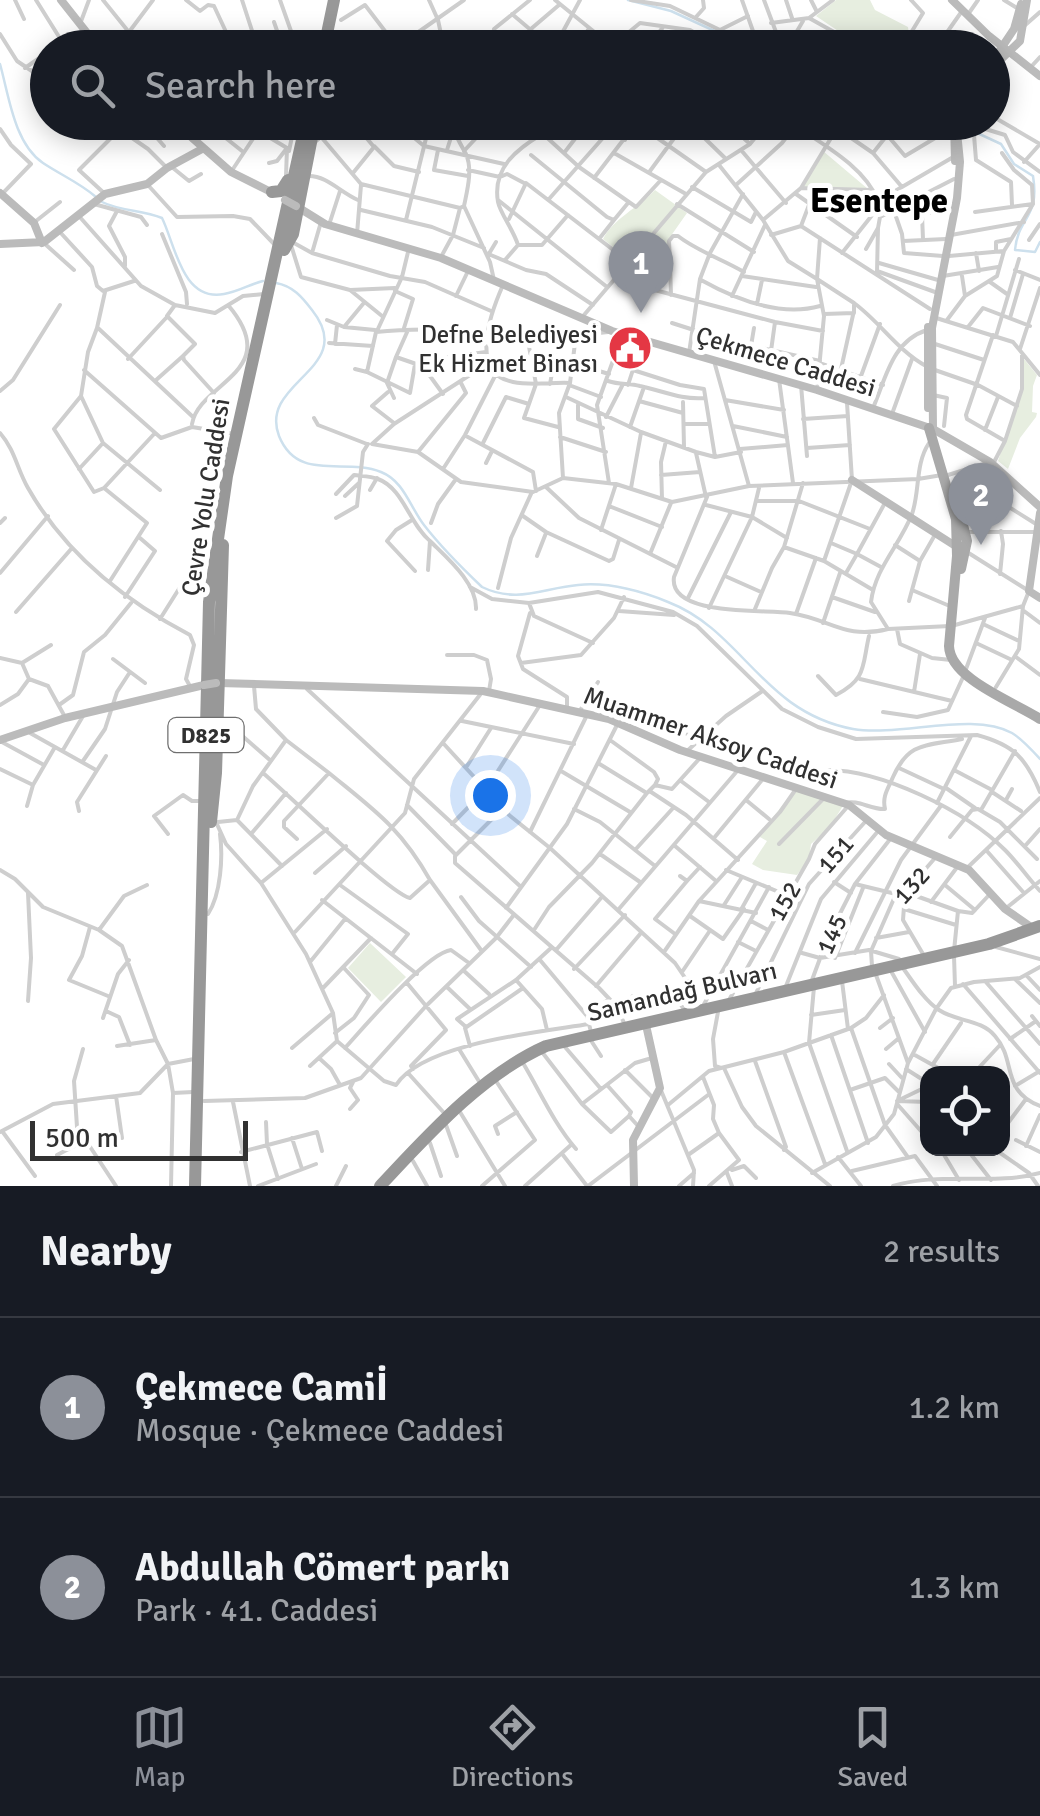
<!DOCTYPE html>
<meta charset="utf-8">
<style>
:root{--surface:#171b24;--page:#242831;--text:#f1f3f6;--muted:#9ea1a6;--line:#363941;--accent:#8c9099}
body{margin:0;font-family:Signika,sans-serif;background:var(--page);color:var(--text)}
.controls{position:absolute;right:30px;bottom:30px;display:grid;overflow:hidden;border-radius:20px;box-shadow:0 5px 25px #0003}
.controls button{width:90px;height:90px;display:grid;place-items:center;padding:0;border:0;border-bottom:2px solid var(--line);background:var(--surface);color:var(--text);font:50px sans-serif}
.scale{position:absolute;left:30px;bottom:25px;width:218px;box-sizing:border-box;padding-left:10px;border:5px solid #313131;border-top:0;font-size:28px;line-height:35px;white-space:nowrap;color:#313131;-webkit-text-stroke:8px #fff;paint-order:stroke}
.you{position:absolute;left:490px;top:795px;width:35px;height:35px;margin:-25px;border:8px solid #fff;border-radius:50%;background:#1a73e8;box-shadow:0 0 0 15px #1a73e833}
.badge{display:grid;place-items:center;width:65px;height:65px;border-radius:50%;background:var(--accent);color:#fff;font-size:32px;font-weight:700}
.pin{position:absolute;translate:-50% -82px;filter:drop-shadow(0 2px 5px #0008)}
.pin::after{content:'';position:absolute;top:52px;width:35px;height:30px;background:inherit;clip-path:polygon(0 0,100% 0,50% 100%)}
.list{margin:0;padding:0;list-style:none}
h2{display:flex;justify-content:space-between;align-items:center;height:130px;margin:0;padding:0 40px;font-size:42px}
h2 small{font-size:32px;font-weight:400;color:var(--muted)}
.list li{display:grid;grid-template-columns:65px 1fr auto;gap:30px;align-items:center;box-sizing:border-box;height:180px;padding:0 40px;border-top:2px solid var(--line)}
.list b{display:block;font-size:38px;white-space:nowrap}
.list p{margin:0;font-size:32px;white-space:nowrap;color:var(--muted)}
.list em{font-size:32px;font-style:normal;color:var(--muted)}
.icon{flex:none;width:55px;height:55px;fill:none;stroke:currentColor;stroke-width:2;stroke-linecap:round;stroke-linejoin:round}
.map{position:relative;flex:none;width:1040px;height:1186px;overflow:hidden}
.search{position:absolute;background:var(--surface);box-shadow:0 5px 25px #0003;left:30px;right:30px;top:30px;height:110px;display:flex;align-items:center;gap:25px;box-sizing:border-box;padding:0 35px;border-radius:55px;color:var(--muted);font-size:38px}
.sheet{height:490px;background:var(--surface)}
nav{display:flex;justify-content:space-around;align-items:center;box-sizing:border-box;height:140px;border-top:2px solid var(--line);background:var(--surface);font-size:28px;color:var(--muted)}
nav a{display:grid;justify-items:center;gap:5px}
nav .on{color:var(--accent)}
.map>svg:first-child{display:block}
</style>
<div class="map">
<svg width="1040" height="1186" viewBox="0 0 1040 1186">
<rect width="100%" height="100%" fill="#fff"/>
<path fill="#e7eee0" d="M836 0H870L875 10 908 27 909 35 901 47H851L850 39 816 16Z
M823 151 868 189 803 187Z
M655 190 687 213 668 240V260L628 259 603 239C614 218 638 208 655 190Z
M1024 359 1037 375 1033 386 1032 412 1037 413 1036 417 1020 438 1008 469 998 461 1022 388Z
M797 787 844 804 830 827 811 844 809 859 797 875 763 870 752 864 767 841 758 836Z
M370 943 406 977 381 1002 348 968Z"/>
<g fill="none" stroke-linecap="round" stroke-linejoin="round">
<path stroke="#cde0ed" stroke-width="2.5" d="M628 0 671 11 719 33 737 48
M809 48H829
M0 64C9 96 14 143 43 163 61 175 80 183 96 197
M960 125 1001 144 1014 164 1033 176C1040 219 1018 216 1015 250L1035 252 1040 242
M102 202C120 211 142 210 162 218 175 244 182 302 224 294 238 292 250 284 263 281
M276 283C293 286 302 297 312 310 359 369 258 381 279 436 298 483 345 457 381 472 404 481 410 507 424 525 441 547 462 568 482 587 517 604 543 588 578 585 607 582 641 591 668 602 743 631 762 712 853 729 901 737 973 711 1012 733 1022 739 1032 750 1040 759"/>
<path stroke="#cecece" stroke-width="4" d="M15 0 24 19
M36 0 66 48
M103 0 128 31 150 48
M186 0 200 11 208 5 214 6 227 34
M242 0 256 43
M280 0 297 48
M429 0 438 20 444 48
M555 0 614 48
M631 0 670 6 720 30 748 16
M742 0 759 48
M764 0 782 48
M786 0 792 18
M811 0 817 12
M1004 0 1017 8
M969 13 978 0
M512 14 552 48
M696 17 704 8 703 0
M809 18 843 37 849 48
M341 20 365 5 398 48
M274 22 283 48
M771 23 809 18 833 0
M80 24 89 0
M1023 27 1040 12
M532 28 559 5
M946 32 969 48
M0 34 17 61 48 82
M909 36 923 13 911 0
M612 46 640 23 690 30 721 48
M333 47 334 48
M397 47 464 0
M117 48 153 0
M188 48 227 34 262 48
M491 48 494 29 530 0
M554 48 580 0
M579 48 588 30
M648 48 663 27
M677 48 690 30
M787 48 803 21
M936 48 962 11
M25 68 48 52
M1030 68 1040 57
M992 116 1040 144 1024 162
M109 122 148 149 167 168
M143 122 164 146
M244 122 287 148 286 176
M395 122 424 146 504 164
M530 122 579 167 636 207 661 180
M595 122 625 140
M688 122 726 159
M726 122 750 144
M790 122C820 143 865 166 878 201
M828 122 873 153 902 187
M876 122 905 156 952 128
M977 122 979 127 1005 135 1013 152 1040 172
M636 123 706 172
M0 129 11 145 31 164 1 195
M842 132 848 122
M222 135 242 151
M974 135 976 160 1011 182 1012 205
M706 137 718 122
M322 138 361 184 460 208
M548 138 561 122
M315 142 328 131 355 123
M374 146 394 166 419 172
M438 150 434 170 468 176
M447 150 453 131
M741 150 786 203
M289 151 295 122
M464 151 491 122
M564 153 588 122
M614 153 686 194
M873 153 888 134
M531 155 607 217 614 220 628 203
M269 163 277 161 287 148
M719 165 763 220 788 261 817 279 824 316 817 390
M173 168 189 181 201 174
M468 170 500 177 507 174 524 183
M650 171 686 122
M231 172 258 131
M353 173 374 147 354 123
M309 176C327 176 340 192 358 200
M594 178 637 122
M147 184 177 217 233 216 250 219 275 245
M736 185 782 143 795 126
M692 187 751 222 756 212
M801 188 871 190
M105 194 79 170 119 130
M796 194 857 237
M549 199 617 122
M498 200 607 287
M94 204 141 217 147 225
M677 204 754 252
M464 206 490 262 494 280
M361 210 432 227 484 248
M117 211 109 226 125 257V266
M894 211 902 234 904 253 943 256
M975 212 1033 204
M78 215 141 286 175 305 215 313 243 296 264 294
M509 219 526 183 629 262 670 263 671 295
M406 220 430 122
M763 220 801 188 837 128
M36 221 60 202
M321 222 312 253 390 276 425 282 491 311
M329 225 340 191
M801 226 930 309
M59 231 92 267 97 286 103 291 134 281
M162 234 186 292 187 304
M357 234 361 185
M771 235 801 226 809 205 876 206
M951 235 1024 222
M820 238 817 279 854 303
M599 239 614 220
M923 239 922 215 951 206
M1029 240 1040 224
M903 241 946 239
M294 243 312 253
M45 244 74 270
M291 245 301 277 350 290 382 316
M518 245C514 231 500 213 498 202 492 168 517 149 542 134
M518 245H542L568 215
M866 249 878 228 880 217 954 179
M996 250V242L1011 239
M490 252 496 242
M486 253 526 270 546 274 593 305
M842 253 877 209 878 201 955 156
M976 253 979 271
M949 256 1004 251
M441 257 453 235 460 208 464 206C467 191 473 170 466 154 460 143 455 136 453 122
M505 260 518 245
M670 263 669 241 673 236H678C697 251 722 259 744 272
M879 263 938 280
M1015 270 1040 280
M877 271 935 292
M877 272 878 228
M742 276 816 287
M943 276 998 267
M962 276 965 296
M701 280C735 299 781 317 820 306
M990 282 1007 294
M503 285C491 312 468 373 513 382 532 386 552 382 570 383
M651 289 775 322 823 331
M350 290 395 288
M395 291 413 299 404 328
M105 292 97 328 88 352 81 396 103 443 160 490
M456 296 469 269
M732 296 765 225
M757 304 762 280
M175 305 167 316 195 344 183 356 184 360 214 393
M824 314 854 313V303C880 322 898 351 926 366
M584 315 706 172 750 144 768 122
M933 317 1013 342 1040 375
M1010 318 1023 274
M327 320 344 327 375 330
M947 320 965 296 997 276 1004 251 1033 204 1032 185 1014 170 1002 153
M672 323 722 339 820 361
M344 327 363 304
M968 327 983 308 1030 326
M98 328 193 417
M377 331 402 277 409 248
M993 335 966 415 967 419 1005 441
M527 336 536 384 524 418 558 427
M996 336 1019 259
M329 343 373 346
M932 343 984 360
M335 344 337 325
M751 346 754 328
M1020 349 1040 288
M771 351 775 322
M689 353 700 279 710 253 743 194
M396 357 408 330
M128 359 166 318
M714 361 749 486
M490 362 394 424 372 444 418 452 461 482 533 492 563 478 616 484 672 502 749 486 918 479 942 475
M415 364 410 393 367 372 376 332C453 323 530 341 608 332
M822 364 883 385
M422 365 443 394
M555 367 572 363 609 374
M355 369 367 372
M841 369 853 315
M932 369 978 385 1017 406
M84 370 161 438 192 427 235 434
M633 370 680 385 704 389 715 457
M861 376 880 324
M779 379 793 483
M155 381 183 356
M608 381C620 385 629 383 640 386 664 391 680 400 705 398
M550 384 559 334
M569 385 601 397
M628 385 642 342
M801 385 807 456
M0 391 13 380 60 305
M388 392 372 406 394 423
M933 395 947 398 944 426
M81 396 54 429 94 492 104 488 155 433
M566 397 641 432 696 452 715 457 741 452
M394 398 387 383 396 357 422 366 442 358 486 352
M725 400 784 410
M639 401 683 413
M683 402 684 447
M578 405V419L603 428
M873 408C886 378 892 341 927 330
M892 414 912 359
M606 417 622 386
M314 418 318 425 367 444
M803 419 848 416
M192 424C199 382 285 372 228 305
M684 424H708
M733 426 787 437
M630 427 644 387
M985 430 998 397
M0 433C15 450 17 469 28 488 65 553 125 601 190 635L194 645 186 679 191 688
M466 436 533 472 536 491
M560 437 606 452
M483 443 506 397 529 404
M929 443C915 464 920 491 912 514 900 545 875 568 871 602L888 629 950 626
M807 448 850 445
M740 449 788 445
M418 452 466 393 461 383
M696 453 706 497
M486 463 492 451
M993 464 1005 441 1022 389V355
M79 469 103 443
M443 469 465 435 496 374
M978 469 992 494 997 498
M661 475 700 472
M948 475 990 462
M563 478 559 413 570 383 576 335
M1009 480 996 499 1036 524
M609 483 597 405 623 333
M546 487 579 518 676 567
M104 488 147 523 110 581
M631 488 641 433
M370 490 377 478
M336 494 354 475C362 476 371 476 378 479 403 488 410 525 430 541L428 570
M345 496 359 483
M707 497 674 577C668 617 765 609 790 613 831 619 844 640 888 629
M662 499 661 462 666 441
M756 501H799L870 529
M706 505 752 517 787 538
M609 506 662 527
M957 506 996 499
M523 516 546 532 609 561 613 559 619 540
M336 518 357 506 363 452 368 444
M412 520 396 530 387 541 415 571
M0 523 5 518
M431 523 438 504 456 479
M601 530 616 484
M966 532H1035
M936 533 920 561 912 590 952 607
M430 541C447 558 477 583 476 609
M831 543 857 554 886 501
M895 545 920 561
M784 547 824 561 825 558 852 480 847 403
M650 554 671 503
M537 556 546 533
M824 561 873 590
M0 573 48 516
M846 573 857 554 881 567
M1000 574 1003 544 1001 531
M725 576 761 592
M470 587 492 599 529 603 534 616 593 643
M498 588 511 538 531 494
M125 597 155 551 140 538
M832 597 875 612
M688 598 731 512
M909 601 912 590
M529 603 598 592 673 612 697 626 782 709 818 727 856 739 977 735C1014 745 1026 758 1040 792
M709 608 752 517 759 488
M755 609 772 568 784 547 803 483
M619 611 674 615
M1024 611 1040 623
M16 612 72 548
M530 613 518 656 523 669 567 697V710
M796 614 816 558
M160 619 199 557 202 542
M823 623 840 573
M983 624 1019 641
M955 625 1023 606 1029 591 967 552
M897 629 900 644 932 658 951 660
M976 643 1012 660
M447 655H474L487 660 491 679 489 691
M1016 657 1040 675
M0 658 22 663 29 679 48 686 65 717
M113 659 145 683
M22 663 51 645
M521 663 581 655 614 618 624 597
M966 669 985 618
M818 676 836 695C867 679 862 666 869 636
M860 679 952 701
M996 687 1019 649 1023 606
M307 689 521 887
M914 692 920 654
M0 705 18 694 29 679
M59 705 73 695 84 652 105 635 131 603
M579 712 598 682
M883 712 917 717 948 710 964 675
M222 718 271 761
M462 721 574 744
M675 721 695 743
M30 733 96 770
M286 740 329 773 284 821V827L297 839
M610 740 654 772 658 779 655 785
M0 741 44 765
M443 743 509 815 550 848 675 963 692 988 693 1008
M63 750 83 716
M687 751 726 716 761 692
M83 761 105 729 117 692 130 672
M598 763 645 792
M467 766 491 728
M899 768 944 789
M0 769 31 784
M825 770C880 769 966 811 1005 850 1018 863 1028 878 1040 891
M954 770 992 790
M561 771 630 812
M263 773C289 795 389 893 410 898L430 880C400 827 374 810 329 773
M681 781 709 802
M946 788 975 808
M651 792 686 815 738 860
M992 792 1021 811
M746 800 769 819
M1006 800 1012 789
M845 803C858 799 871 810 885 809 882 796 888 789 893 777 909 741 927 746 962 739
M937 803 971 736
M407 805 456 855
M27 806 33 785 55 747
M502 809 455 856V863L599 988 617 1007 624 1023
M574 809 600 822 655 866
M981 810 1015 751
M79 811 77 802 106 756
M237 820 282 866
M216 822 226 844 261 883 306 954 333 1013 337 1041 384 1081 396 1085C423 1043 540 1032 589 1024
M218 822 237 820 253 786 286 740 256 709 254 686
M452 824 487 788 540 705
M530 832 587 715
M168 834 154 816 183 795 192 801H203
M251 834 286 793
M950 837 972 810 978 809 1000 822 1037 859
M714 838 762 780
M891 838 855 884 896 894
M779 844 825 797
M675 846 716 881
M1025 846 1040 829
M635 850 674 807
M986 850 1024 893
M600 854 640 882
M966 869 1040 798
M0 870 15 879 43 907 99 930 122 946 156 1040 168 1064 173 1093 193 1092
M726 870 786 895
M315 873 346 846
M680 876 687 881 700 867
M430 880 481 950
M834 882 851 893
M261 883 327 829
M340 885 408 934 392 954
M945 885 975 910 990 894
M905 892 958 911 954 951
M28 893 31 958 28 1001
M905 893 903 920 923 954
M461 897 479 921 531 967
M322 900 417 974
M699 901 756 913
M931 902 958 866
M724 905 742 877
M506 908 567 824 617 725
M742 908 756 883
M904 909 956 925
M1005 909 1040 881
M618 910 738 770
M958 911 972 913 975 910
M208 914C221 894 223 857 220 834
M690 916 723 939 744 909
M751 921 768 930
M90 927 82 956 69 980 108 996
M99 930 124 896 147 885
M534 930 549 907 592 863 647 793 655 785 672 789 700 758
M295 932 405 813 414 779 483 691
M675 934 655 919 687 881
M876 938 909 932
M738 942 756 951
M996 947 1040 959
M556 950 601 898
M664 952 699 901 780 812 796 789
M802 953 820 958 869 950 899 959
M855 953 901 860 940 807
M954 956 955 986
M835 958 863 888
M540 960 587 1016 591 1032
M310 962 345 919
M872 966 871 951 896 894 916 880 935 858
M903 968C913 982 925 1001 939 1010 957 1022 981 1019 995 1036 1017 1061 1000 1090 1040 1106
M574 969 625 915
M463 970 489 994
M891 971 925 1032
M682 972 709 932
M876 975 908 1063
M1026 975 1040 990
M1015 979 1040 1003
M516 980 542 1009 547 1030
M812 980 828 937 855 884
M842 981 848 1029
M985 981 1040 1044
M407 983 446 1030 411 1066 413 1069
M963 984 1040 1073
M596 986 641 933
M786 986 821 899 879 830
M814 987 809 1043 847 1151
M323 988 371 938
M448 988 470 1009
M756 993 809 884 865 822
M729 1000 809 859 815 844 849 805
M639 1003 659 996H675L685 1011
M703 1006 769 887
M617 1007 633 996
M106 1011 119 1017 130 1045
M718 1012 713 1039 715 1066 721 1068
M811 1015 845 1010
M587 1016 609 999
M1032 1016 1040 1026
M103 1018 118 974 129 960
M466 1027 457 1019 516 980 551 948
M851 1028 885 1125 907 1156
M880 1028 893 1018
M335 1033 354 1018 369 995 343 967
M831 1035 868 1143
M590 1039 601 1056
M1010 1039 1036 1021
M117 1046 156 1040
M470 1046 465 1028 523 988
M565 1047 601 1089
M292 1048 333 1013
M345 1048C364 1027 427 953 451 950L469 963
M83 1049 74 1081 77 1127 116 1186
M459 1049 480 1083
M886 1049 899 1038
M542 1052 582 1104 611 1132 629 1116
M784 1052 825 1164
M913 1054 949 1074
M319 1058 331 1069 340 1085
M755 1061 786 1147 784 1150
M523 1063C541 1093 553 1122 576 1149
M889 1064 902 1078
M933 1064 961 1023
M310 1066 336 1042
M724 1068 742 1107 756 1126 830 1186
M906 1069 928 1083
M625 1070 653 1098
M408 1073 445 1114
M973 1074 1000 1045
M703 1077 714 1105 713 1119 719 1133 739 1160 709 1186
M607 1085 631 1112 629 1116 639 1127
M1015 1086 1040 1071
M660 1088 694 1170 693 1186
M850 1090 885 1078 898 1091
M116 1096 122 1138
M204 1101 305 1098 361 1078 426 1006 496 938 513 916
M897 1101 928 1086
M897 1101 928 1102
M233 1102 250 1186
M582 1104 635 1063 652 1058
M668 1105 709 1071 784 1052 851 1028 866 1018 884 995
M898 1105 928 1139
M350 1109 358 1100 350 1088 353 1082
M460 1112 505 1186
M266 1122 267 1144 278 1179
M446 1125 457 1156
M2 1131 35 1176
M1002 1131 1026 1099
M0 1132 53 1104 140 1093 168 1064 194 1059
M498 1134 495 1126 517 1112
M292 1138 302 1169
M1016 1140 1040 1152
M430 1143 441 1176
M1026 1146 1040 1115
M940 1148 959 1180
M966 1148 991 1180
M993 1148 1029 1173 1038 1186
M241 1152 317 1132 322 1151
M57 1155 84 1141
M563 1155 587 1186
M688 1155 719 1133
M838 1157 861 1186
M413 1161 427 1186
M732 1170 744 1166 756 1178
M852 1171 915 1156 937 1186
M727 1173 732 1186
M812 1173 876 1137 894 1114 908 1063 936 1009 951 988 974 982 1020 978 1040 967
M171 1186 173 1093
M258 1186 316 1164
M336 1186 346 1166
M482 1186 535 1140 496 1081
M525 1186 572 1144
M588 1186 708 1095
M679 1186 694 1173
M893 1186C942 1171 993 1186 1040 1173"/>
<path stroke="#bbb" stroke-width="8" d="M61 0 99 48
M952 0 989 36 1040 76
M1000 50 1014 29 1021 4
M992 68 1020 41 1027 0
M174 122 231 172 271 192
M954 122 955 161
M0 193 34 223 42 243
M296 206 325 224 441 258 612 331 817 390 933 429 990 462 1040 507
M0 244 44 242 105 194 147 184 167 168 202 149
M928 327V408
M933 429 932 328 957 198 960 162 957 132 960 122
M852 480 957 547
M1040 513 1029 591 1040 598
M219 683 483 691 609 719 680 750 849 805 886 835 969 870 1005 909 1034 929
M0 740 65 718 204 685
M634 1186 633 1140 660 1088 646 1025"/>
<path stroke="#a9a9a9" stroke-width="10" d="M929 428 956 519 957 556 949 646C950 679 1014 702 1040 719
M960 513 967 541 961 569"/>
<path stroke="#989898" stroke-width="12" d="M324 48 334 0
M272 192 281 191 288 180
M284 250 293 234 315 122
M211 822 216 773 223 545
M195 1186 209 602 227 476 306 122
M380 1186C428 1135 481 1075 546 1046L989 944 1040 926"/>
<path stroke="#bbb" stroke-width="8" d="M285 200 296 206
M204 685 216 683"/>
</g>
<defs>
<symbol id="civic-disc" viewBox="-11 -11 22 22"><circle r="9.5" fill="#e43744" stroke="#fff"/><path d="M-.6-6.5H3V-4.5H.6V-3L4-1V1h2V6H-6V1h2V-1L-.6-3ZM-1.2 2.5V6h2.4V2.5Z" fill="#fff"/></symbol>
</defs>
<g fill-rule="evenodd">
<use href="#civic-disc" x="605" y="323" width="50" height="50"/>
</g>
<g text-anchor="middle" stroke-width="10" stroke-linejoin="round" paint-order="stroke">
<rect fill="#fff" stroke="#6f6f6f" stroke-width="2.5" x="168.5" y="718" width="75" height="34" rx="8"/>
<g font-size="22" font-weight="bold" fill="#313131">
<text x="206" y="743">D825</text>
</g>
<g font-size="25" fill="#313131" stroke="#fff" text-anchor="end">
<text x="598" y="343">Defne Belediyesi<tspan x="598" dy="29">Ek Hizmet Binası</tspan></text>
</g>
<g font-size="25" fill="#313131" stroke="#fff">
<text transform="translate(786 361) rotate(17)" y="9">Çekmece Caddesi</text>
<text transform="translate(205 497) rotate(-81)" y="9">Çevre Yolu Caddesi</text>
<text transform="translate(711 737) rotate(19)" y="9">Muammer Aksoy Caddesi</text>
<text transform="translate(835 854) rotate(-49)" y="9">151</text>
<text transform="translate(911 885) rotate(-48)" y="9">132</text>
<text transform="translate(784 901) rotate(-61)" y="9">152</text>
<text transform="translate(831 934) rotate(-66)" y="9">145</text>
<text transform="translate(682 991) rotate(-13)" y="9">Samandağ Bulvarı</text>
</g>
<g font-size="35" font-weight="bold" fill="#000" stroke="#fff">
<text x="879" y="212">Esentepe</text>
</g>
</g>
</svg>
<div class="controls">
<button><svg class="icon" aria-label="locate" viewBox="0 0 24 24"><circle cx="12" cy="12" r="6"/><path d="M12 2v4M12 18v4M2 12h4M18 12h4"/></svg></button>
</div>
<div class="scale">500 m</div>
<div class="you"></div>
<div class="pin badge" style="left:641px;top:313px">1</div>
<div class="pin badge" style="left:981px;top:545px">2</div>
<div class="search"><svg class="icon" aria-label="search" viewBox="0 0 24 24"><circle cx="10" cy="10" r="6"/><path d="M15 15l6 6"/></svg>Search here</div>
</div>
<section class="sheet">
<h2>Nearby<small>2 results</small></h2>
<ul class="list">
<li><span class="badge">1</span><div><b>Çekmece Camiİ</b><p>Mosque · Çekmece Caddesi</p></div><em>1.2 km</em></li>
<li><span class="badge">2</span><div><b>Abdullah Cömert parkı</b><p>Park · 41. Caddesi</p></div><em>1.3 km</em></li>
</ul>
</section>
<nav>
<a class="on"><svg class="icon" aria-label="map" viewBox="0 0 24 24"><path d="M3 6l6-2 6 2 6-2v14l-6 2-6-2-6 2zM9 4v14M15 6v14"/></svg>Map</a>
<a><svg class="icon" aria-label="directions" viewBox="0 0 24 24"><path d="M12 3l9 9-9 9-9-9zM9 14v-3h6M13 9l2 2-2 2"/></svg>Directions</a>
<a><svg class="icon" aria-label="saved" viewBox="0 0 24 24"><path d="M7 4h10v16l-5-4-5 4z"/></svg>Saved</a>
</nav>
